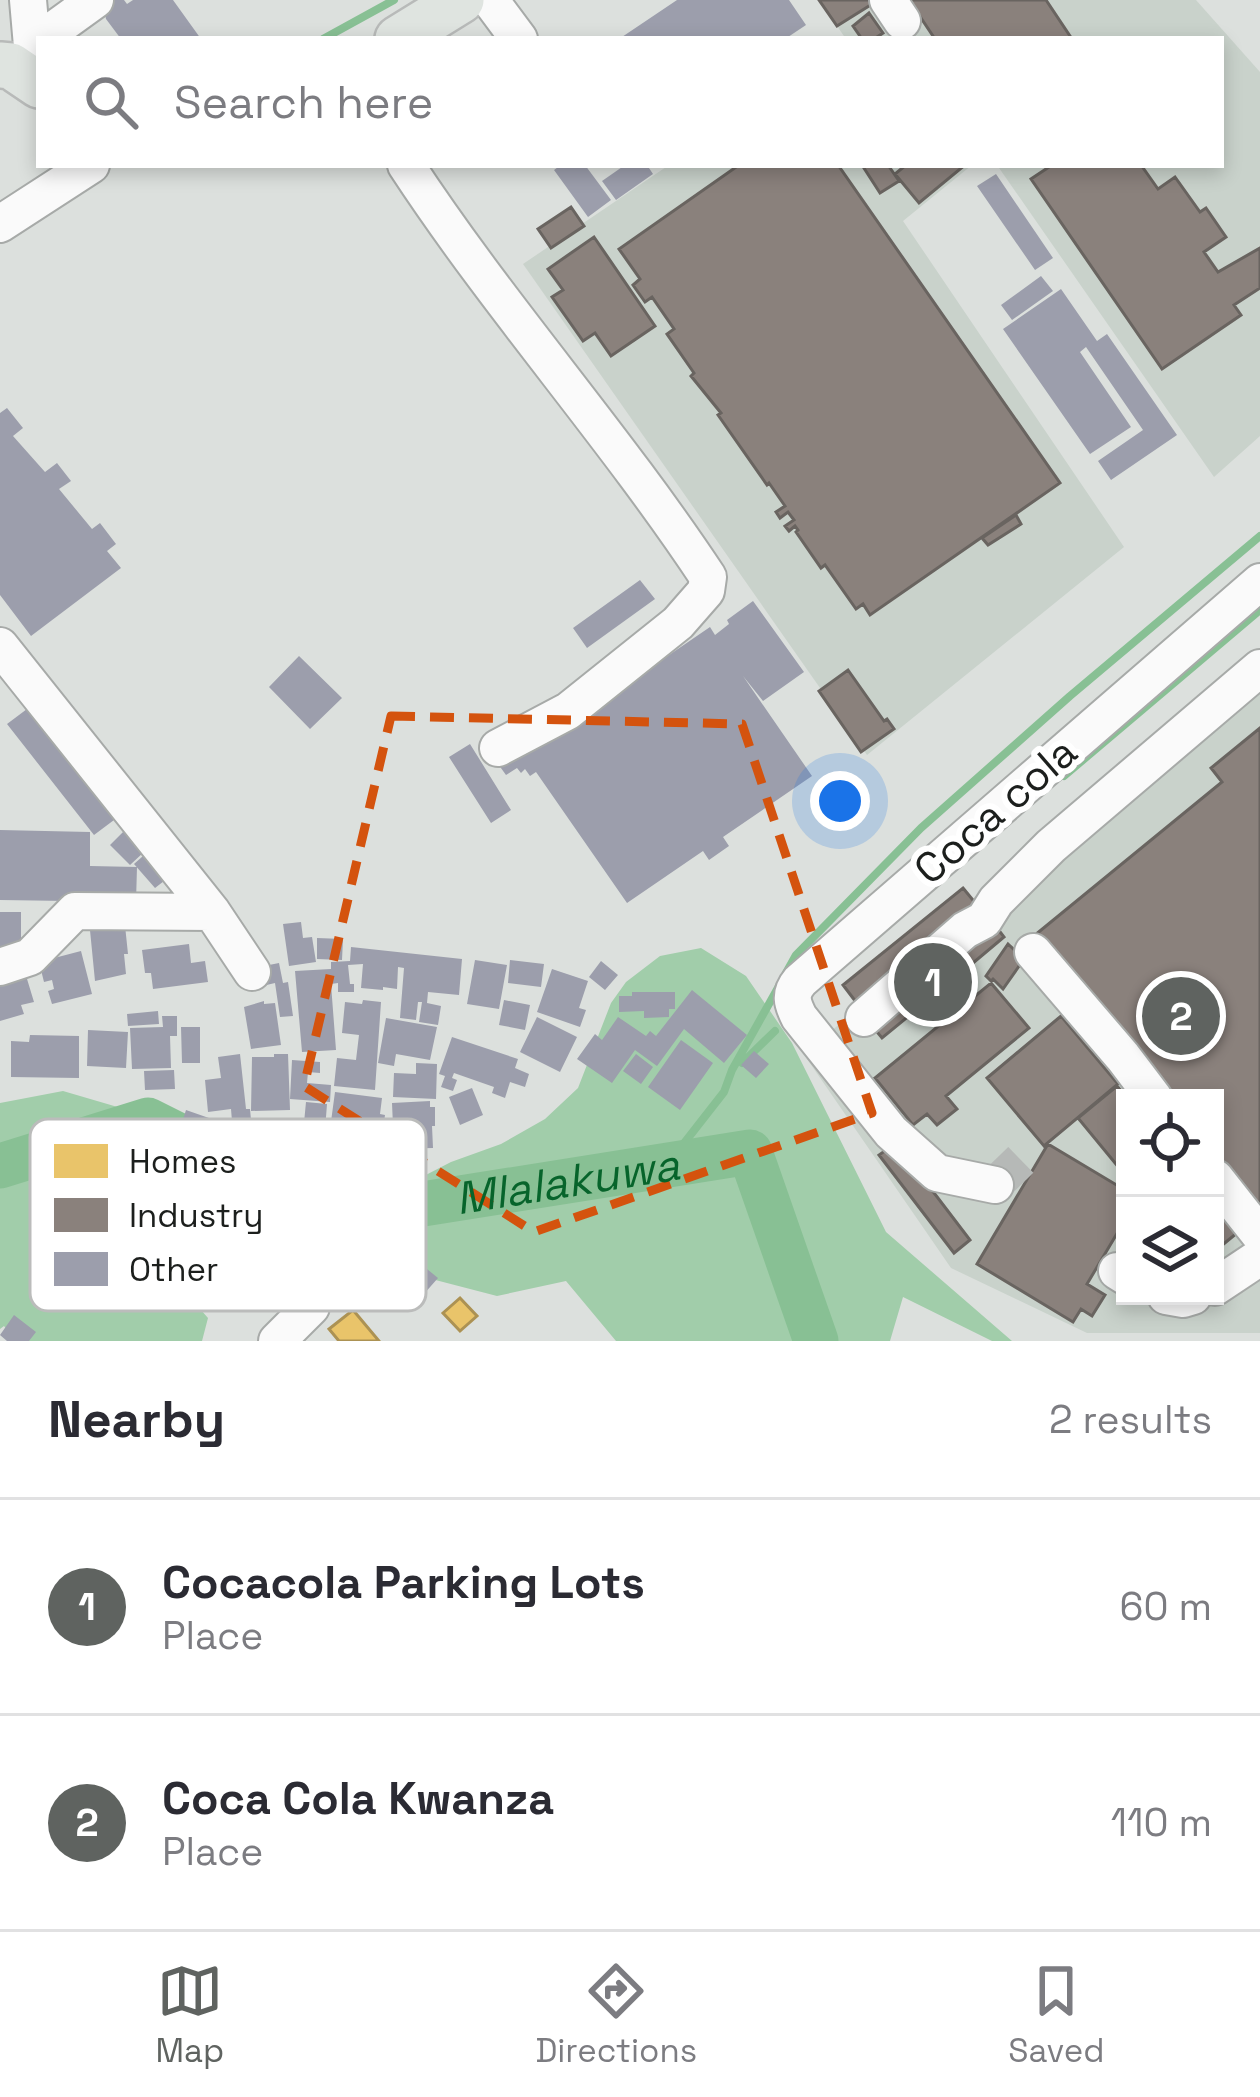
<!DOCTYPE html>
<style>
:root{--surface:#fff;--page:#f7f7f7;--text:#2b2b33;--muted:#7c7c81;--line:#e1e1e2;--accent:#5f6360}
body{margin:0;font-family:"Space Grotesk",sans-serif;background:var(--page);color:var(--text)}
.controls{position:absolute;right:36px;bottom:36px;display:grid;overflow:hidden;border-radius:0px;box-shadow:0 6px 18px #0003}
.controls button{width:108px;height:108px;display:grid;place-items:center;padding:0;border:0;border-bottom:3px solid var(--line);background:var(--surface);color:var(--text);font:60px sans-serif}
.you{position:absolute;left:840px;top:801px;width:42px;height:42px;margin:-30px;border:9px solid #fff;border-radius:50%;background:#1a73e8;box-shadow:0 0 0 18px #1a73e833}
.badge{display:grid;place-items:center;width:78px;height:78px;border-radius:50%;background:var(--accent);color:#fff;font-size:39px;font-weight:700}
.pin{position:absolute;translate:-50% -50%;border:6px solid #fff;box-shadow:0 3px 12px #0006}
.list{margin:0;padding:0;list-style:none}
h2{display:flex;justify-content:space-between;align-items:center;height:156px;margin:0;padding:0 48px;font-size:51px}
h2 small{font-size:39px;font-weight:400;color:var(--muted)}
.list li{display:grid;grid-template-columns:78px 1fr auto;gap:36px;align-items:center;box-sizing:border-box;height:216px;padding:0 48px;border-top:3px solid var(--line)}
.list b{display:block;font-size:45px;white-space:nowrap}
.list p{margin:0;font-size:39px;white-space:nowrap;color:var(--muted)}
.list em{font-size:39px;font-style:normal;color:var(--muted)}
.icon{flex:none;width:66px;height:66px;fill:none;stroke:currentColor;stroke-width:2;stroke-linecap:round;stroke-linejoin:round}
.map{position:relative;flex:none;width:1260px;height:1341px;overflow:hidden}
.search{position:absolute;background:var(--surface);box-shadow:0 6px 18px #0003;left:36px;right:36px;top:36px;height:132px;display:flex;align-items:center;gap:30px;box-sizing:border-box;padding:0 42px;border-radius:0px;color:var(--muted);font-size:45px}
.sheet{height:588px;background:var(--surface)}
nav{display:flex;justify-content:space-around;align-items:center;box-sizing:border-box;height:168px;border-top:3px solid var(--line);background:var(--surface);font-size:33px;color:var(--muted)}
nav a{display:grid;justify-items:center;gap:6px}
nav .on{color:var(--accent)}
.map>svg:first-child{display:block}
</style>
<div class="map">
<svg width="1260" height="1341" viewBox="0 0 1260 1341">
<rect width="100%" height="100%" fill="#dce0dd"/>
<path fill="#c9d2cb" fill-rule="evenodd" d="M819 0H1196L1260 72V436L1214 477 997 165H1221V39H846Z
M669 165H972L903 221 1124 547 867 755 523 264Z
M1260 667V1333H1087L951 1268 805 1056 1007 867ZM1125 1098H1215V1296H1125Z"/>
<path fill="#a1cdaa" d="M701 948 746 976 792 1043 886 1232 1012 1341H992L903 1297 890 1341H616L566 1281 497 1296 420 1276 318 1255 300 1245 278 1221 164 1186 93 1192 132 1231 208 1318 202 1341H16L4 1326 0 1329V1103L63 1091 138 1113 162 1116 199 1142 257 1166 316 1183 389 1194 451 1162 501 1144 545 1119 578 1088 611 1003 626 982 660 956Z"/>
<path fill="#e9c46a" stroke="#ac9253" stroke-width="3" d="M460 1298 477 1316 460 1331 443 1313Z
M353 1310 379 1341H339L329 1329Z"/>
<path fill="#8a817c" stroke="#696460" stroke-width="3" d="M819 0H876L877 1 837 26Z
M909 0H1046L1072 39H935Z
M869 13 883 33 874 39H862L853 26Z
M739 165H838L1060 483 870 615 863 604 856 609 825 565 821 568 796 532 798 530 795 526 789 531 785 526 794 520 788 512 780 518 776 512 785 506 769 483 767 485 718 415 721 413 691 376 694 373 667 334 674 329 652 297 645 302 633 285 640 279 619 249Z
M862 165H888L899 181 880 193Z
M906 165H965L919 203 895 174Z
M1052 165H1141L1158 189 1175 177 1200 212 1206 208 1226 237 1204 252 1218 272 1260 248V288L1234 305 1241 315 1162 369 1031 179Z
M571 207 584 226 551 248 538 229Z
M594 237 655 326 611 356 595 333 583 341 552 297 563 290 548 269Z
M1016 515 1021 524 988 545 982 538Z
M848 670 884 721 887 719 894 729 861 752 819 691Z
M1260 728V1206L1215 1152V1098H1170L1035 935 1222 782 1211 768Z
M963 888 977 905 856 1002 843 985Z
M991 920 1004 937 967 968 973 976 962 985 955 978 882 1038 868 1021Z
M1008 944 1024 959 1003 989 993 979 991 981 986 976Z
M991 983 1029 1028 946 1096 957 1109 937 1125 927 1114 913 1125 875 1078Z
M1061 1016 1118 1084 1044 1146 987 1078Z
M1117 1086 1127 1098H1125V1175L1078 1118Z
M896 1143 970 1240 954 1253 879 1155Z
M1048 1144 1125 1190V1220L1087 1284 1105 1295 1092 1316 1081 1309 1073 1322 977 1264Z
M1215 1207 1237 1233 1215 1251Z"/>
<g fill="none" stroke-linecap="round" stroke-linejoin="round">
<path stroke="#88c094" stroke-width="8" d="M323 39 394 0
M1064 776 1260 610
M786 973 796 955 921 828 1070 696 1260 536
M742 1063 775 1031
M667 1165 724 1092 732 1070 779 986"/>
<path stroke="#88c094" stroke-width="45" id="s1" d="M0 1166 148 1120 341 1217 750 1152 816 1341"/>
</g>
<path fill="#9c9eac" d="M102 0H124L127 4 133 0H173L201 39H130L129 37 121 39 106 19Z
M677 0H789L806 25 785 39H619Z
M561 165H585L611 200 588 217 554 170Z
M625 165H647L653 174 616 200 602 181Z
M996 174 1053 258 1035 270 977 186Z
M1041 276 1053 291 1012 320 1001 305Z
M1061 289 1097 341 1107 334 1177 435 1111 480 1098 461 1143 430 1086 347 1080 352 1131 427 1090 454 1003 329Z
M7 408 23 428 13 436 45 472 57 463 71 481 59 489 92 529 100 523 116 544 107 551 121 568 31 636 0 595V413Z
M640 580 655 599 587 648 573 628Z
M753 601 804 672 763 701 743 676 812 776 723 837 729 846 709 860 703 851 627 903 536 772 530 776 525 769 521 773 517 768 506 775 493 757 514 742 523 755 710 627 715 635 729 624 727 620Z
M299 656 342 698 310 729 269 687Z
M27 709 114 820 94 835 7 724Z
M470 744 511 810 491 823 449 757Z
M834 773 844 784 824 802 813 791Z
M0 830 90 832V866L137 867 136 902 0 900Z
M124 831 144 852 130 865 110 845Z
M143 856 164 881 155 888 134 864Z
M0 912H21V954H0Z
M124 916 128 954H124L126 974 95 981 89 920Z
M301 922 303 938 312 937 316 962 289 966 283 924Z
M317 938 343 939 342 960 317 959Z
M189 944 191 963 205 961 208 982 153 989 151 973H145L142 950Z
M351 947 462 959 459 995 428 992 427 1003 441 1006 438 1025 419 1022 422 1002H418L416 1020 400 1018 404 968 398 967 397 989 383 987V990L361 988 363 964 348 965 350 984H354V992H338V983L331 984 336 1050 302 1052 295 971 331 969V962L350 961Z
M81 951 92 994 52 1004 48 991 54 989 52 980 44 982 39 962Z
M475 960 507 965 499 1009 467 1004Z
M510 960 544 964 541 987 508 983Z
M601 961 618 975 605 990 589 977Z
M279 963 283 983 288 982 293 1016 280 1017 275 983 258 987 254 968Z
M24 969 34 1002 21 1005 24 1014 0 1021V976Z
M552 969 588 981 579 1008 586 1010 580 1027 537 1012Z
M692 990 747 1035 724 1063 684 1029 657 1066 635 1050 612 1083 577 1059 595 1034 602 1040 618 1017 646 1036 650 1031 656 1036Z
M632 992H675V1009H669V1017L644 1018V1011L619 1012V996H632Z
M363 1000 381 1002 375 1090 334 1086 337 1058 356 1060 359 1035 342 1033 345 1002 362 1004Z
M504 1000 530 1005 525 1030 499 1025Z
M264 1001V1004L275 1003 281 1045 251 1049 244 1007Z
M158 1011 159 1024 128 1026 127 1014Z
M162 1016H177V1036H170L171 1068 132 1069 130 1028 163 1027Z
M537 1017 577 1037 560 1072 520 1052Z
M386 1018 437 1027 430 1060 396 1054 394 1066 378 1063Z
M181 1027H200V1063H182Z
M88 1030 128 1032 126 1068 87 1066Z
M30 1035 79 1036V1078L11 1077V1041L29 1042Z
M452 1037 518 1059 515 1068 529 1074 525 1087 510 1082 505 1098 492 1093 494 1087 454 1073 452 1078 457 1080 453 1091 441 1087 445 1076 439 1074Z
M681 1040 713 1063 680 1110 648 1087Z
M754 1051 769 1064 756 1078 741 1065Z
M240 1054 246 1109H250L251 1120 232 1121 231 1109 208 1112 205 1080 221 1078 218 1057Z
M274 1054H288L290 1110 251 1111 252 1057H274Z
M636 1054 653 1067 641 1084 623 1071Z
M292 1060 320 1062V1073L308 1072 307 1083 331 1085 330 1102 290 1099Z
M416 1063 437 1064 436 1099 393 1097 394 1073 416 1074Z
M174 1070 175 1089 145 1090 144 1071Z
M472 1088 483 1115 460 1125 449 1097Z
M335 1092 382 1098 380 1114 385 1115 382 1136 330 1129Z
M430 1101V1107H435V1126H432L433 1148 394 1149 392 1103Z
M306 1102 327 1104 323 1156 301 1154Z
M186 1110 249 1132 244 1148 181 1126Z
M411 1256 438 1278 416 1303 390 1281Z
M14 1315 36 1332 29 1341H7L0 1335Z"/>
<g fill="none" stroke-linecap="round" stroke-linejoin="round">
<path stroke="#b6b9b7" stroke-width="36" stroke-dasharray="36 18" stroke-linecap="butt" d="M995 1185 1032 1149"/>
<defs>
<path id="minor" d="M28 0 32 46
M490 0 519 39
M888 0 902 21
M41 39 95 0
M406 165C499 307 614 435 708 577L706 591 678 623 568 711 498 748
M0 224 91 165
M0 646 212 912 252 972
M1033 952 1123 1057 1154 1098
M0 967 30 957 75 911 212 912
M864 1018 965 930 984 920 996 901 1051 846 1260 668
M1215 1178 1260 1235
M995 1185 937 1173 891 1132 799 1017C792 1003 789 994 800 981L1260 582
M1117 1271 1125 1276
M1215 1287 1260 1257
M1166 1296 1183 1299 1193 1296
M277 1341 311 1307"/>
<path id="major" d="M398 39 461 0
M0 65 11 66 39 85"/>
</defs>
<use href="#minor" stroke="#a7aaa8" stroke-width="40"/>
<use href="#major" stroke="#b8bab9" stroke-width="50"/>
<use href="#minor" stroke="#fafafa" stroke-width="36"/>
<use href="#major" stroke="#dfe4e0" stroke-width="45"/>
</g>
<path fill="none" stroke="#d4530e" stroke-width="9" stroke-dasharray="24 15" stroke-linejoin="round" d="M391 716 742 724 872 1113 534 1232 304 1086Z"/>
<g text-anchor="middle" stroke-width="12" stroke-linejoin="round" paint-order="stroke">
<g font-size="42" fill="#1c1f1d" stroke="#fff">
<text transform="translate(995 810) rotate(-41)" y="15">Coca cola</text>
</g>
<g font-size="45" font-style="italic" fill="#07642b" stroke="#fff">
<text dy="16" stroke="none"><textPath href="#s1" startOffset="600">Mlalakuwa</textPath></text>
</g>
</g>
<rect x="30" y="1119" width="396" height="192" rx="18" fill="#fff" stroke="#bbbcbb" stroke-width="3"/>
<rect x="54" y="1144" width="54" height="34" fill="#e9c46a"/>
<rect x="54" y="1198" width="54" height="34" fill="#8a817c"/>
<rect x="54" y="1252" width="54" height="34" fill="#9c9eac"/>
<g font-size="33" fill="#1c1f1d">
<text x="129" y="1173">Homes</text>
<text x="129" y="1227">Industry</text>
<text x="129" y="1281">Other</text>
</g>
</svg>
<div class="controls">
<button><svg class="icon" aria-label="locate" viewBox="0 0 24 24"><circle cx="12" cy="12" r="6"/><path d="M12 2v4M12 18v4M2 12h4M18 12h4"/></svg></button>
<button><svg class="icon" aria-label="layers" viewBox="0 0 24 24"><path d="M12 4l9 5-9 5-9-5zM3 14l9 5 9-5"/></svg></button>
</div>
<div class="you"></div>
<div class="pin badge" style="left:933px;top:982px">1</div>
<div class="pin badge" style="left:1181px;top:1016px">2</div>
<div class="search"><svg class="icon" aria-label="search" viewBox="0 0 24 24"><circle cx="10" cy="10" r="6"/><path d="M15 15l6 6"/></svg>Search here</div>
</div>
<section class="sheet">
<h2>Nearby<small>2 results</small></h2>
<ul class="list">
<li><span class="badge">1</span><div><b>Cocacola Parking Lots</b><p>Place</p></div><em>60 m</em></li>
<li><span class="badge">2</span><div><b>Coca Cola Kwanza</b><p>Place</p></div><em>110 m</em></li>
</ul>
</section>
<nav>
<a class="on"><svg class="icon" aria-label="map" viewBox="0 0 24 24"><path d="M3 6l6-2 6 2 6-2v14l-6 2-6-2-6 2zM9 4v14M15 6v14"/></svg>Map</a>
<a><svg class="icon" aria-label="directions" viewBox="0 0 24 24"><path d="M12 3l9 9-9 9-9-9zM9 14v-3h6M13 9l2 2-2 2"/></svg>Directions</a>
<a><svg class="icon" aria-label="saved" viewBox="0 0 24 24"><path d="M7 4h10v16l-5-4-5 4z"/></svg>Saved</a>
</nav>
